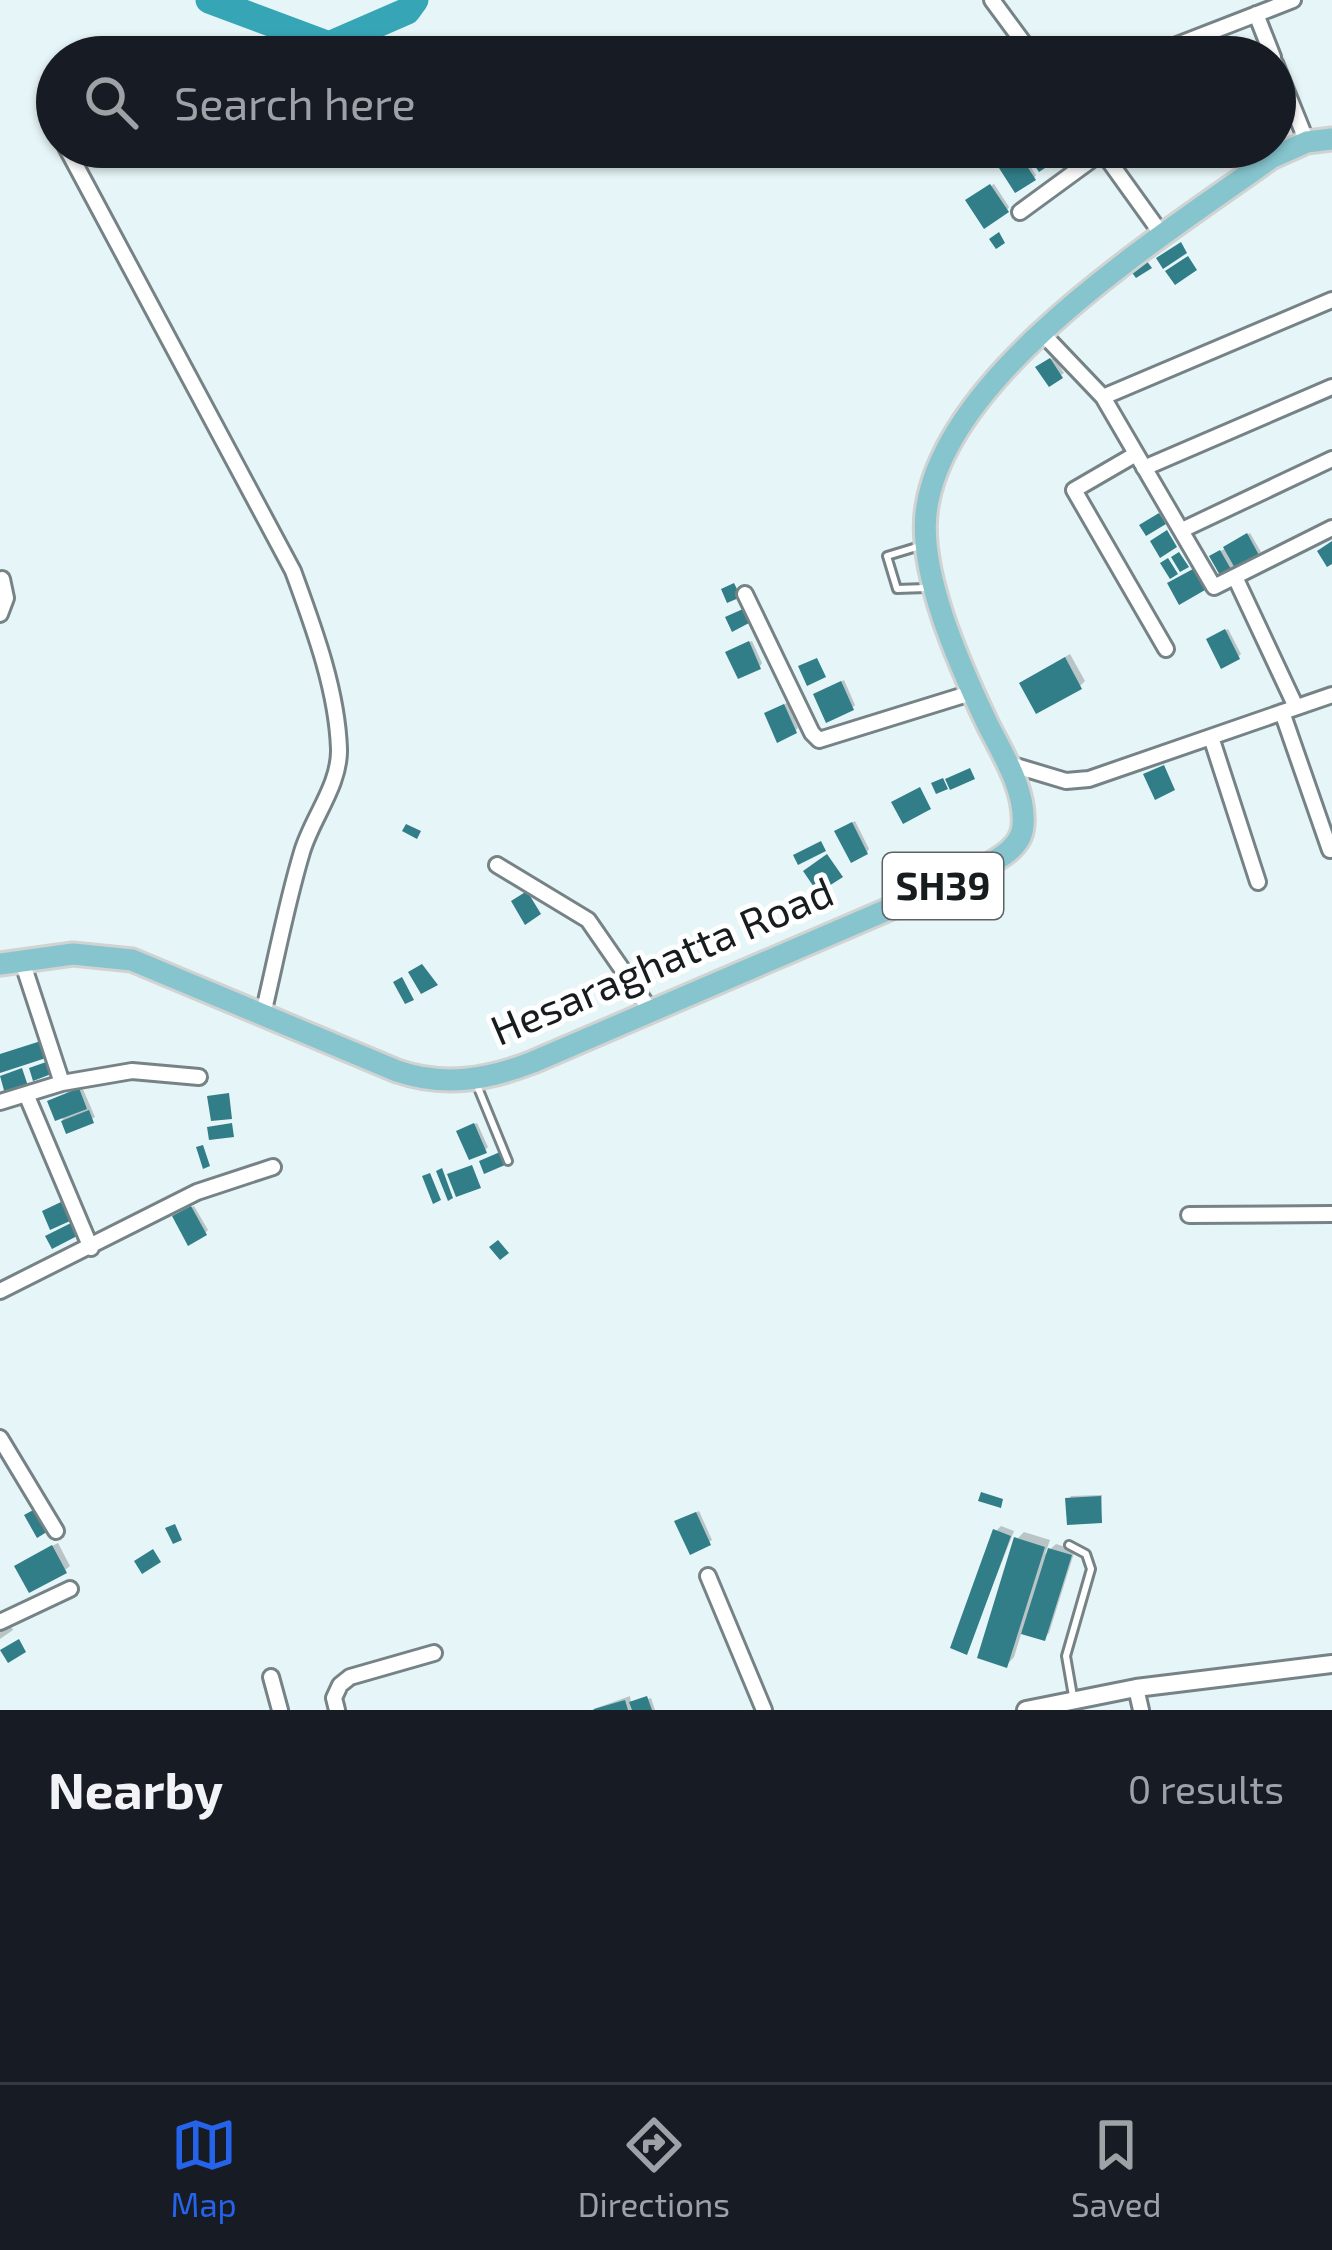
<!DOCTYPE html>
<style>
:root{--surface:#171b24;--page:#20242c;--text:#f1f3f6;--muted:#9ea1a6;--line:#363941;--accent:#2563eb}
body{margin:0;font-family:"Exo 2",sans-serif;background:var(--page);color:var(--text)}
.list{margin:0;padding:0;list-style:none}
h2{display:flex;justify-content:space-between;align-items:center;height:156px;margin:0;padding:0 48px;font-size:51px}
h2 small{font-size:39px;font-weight:400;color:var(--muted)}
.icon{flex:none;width:66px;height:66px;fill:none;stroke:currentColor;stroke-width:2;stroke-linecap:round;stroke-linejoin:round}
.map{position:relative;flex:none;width:1332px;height:1710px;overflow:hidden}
.search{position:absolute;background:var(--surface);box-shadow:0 3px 9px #0004;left:36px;right:36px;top:36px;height:132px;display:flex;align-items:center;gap:30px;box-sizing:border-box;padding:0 42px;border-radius:66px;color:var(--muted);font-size:45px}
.sheet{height:372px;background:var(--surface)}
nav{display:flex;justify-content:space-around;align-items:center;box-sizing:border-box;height:168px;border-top:3px solid var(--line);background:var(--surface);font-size:33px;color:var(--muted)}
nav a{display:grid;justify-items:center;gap:6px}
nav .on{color:var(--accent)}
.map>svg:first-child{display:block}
</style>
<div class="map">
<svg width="1332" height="1710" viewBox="0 0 1332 1710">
<rect width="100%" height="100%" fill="#e6f5f7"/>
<path fill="#0003" d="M1022 154 1036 175 1034 178 1002 168Z
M994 184 1009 207 1007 210 972 198Z
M1054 357 1064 373 1049 383 1042 365Z
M1250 533 1261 552 1230 569 1216 554Z
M1228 629 1241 654 1238 657 1212 637Z
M752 641 762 663 760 666 732 650Z
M1070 654 1085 681 1080 686 1022 683Z
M844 680 855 705 853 707 819 692Z
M787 703 798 728 795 731 770 711Z
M855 821 869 849 867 852 841 829Z
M82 1087 95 1117 68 1130 53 1099Z
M477 1123 488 1147 485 1150 463 1129Z
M194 1206 208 1230 205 1233 179 1214Z
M1102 1495 1101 1521 1069 1499 1071 1496Z
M699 1511 712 1540 709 1542 681 1519Z
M1001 1526 1014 1531 967 1651 996 1531Z
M1024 1532 1050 1540 1045 1554 1056 1544 1075 1550 1049 1633 1044 1638 1022 1631 1014 1657 1007 1665 1017 1539Z
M58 1543 70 1566 65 1570 23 1561Z
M9 1622 13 1630 0 1639V1627Z
M630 1696 631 1704 651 1698 655 1710H591Z"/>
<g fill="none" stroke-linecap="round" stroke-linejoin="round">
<path stroke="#36a6b6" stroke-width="27" d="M209 0 329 45 407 11 415 0"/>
</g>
<path fill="#317d88" d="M1022 147H1045L1054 162 1039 172Z
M1019 154 1036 180 1015 193 999 168Z
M990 184 1009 212 984 229 965 200Z
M999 232 1005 243 996 249 989 239Z
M1181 242 1187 253 1163 269 1156 258Z
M1188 256 1197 270 1175 285 1165 271Z
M1146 260 1152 268 1136 278 1130 270Z
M1050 358 1063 378 1049 387 1035 367Z
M1159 513 1166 524 1146 536 1139 525Z
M1167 530 1177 547 1160 558 1150 541Z
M1247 533 1260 557 1236 570 1223 547Z
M1332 541V564L1327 567 1317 551Z
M1220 550 1232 571 1221 577 1209 556Z
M1179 552 1189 567 1180 572 1171 557Z
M1168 558 1178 574 1170 579 1160 563Z
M1193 569 1205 590 1179 605 1167 583Z
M734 583 741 597 727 603 721 589Z
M743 609 749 623 732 632 725 617Z
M1225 629 1240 659 1221 669 1206 639Z
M749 641 761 669 738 679 725 652Z
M1065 657 1082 689 1036 714 1019 683Z
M817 658 826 677 807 686 798 666Z
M841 681 854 710 826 723 813 694Z
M784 704 797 733 777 743 764 713Z
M1164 765 1175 790 1155 800 1143 774Z
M970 768 975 779 950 790 945 779Z
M943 778 948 789 936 794 931 783Z
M920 787 931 809 903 824 891 802Z
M852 822 868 854 851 863 834 831Z
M406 824 421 831 417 839 402 831Z
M821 841 826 851 798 865 793 855Z
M827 854 843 877 818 893 803 871Z
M527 891 541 914 525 925 511 901Z
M422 964 438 985 421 994 408 972Z
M402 977 414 1000 405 1004 393 982Z
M44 1040 49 1057 0 1073V1054Z
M49 1061 54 1073 33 1081 29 1068Z
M22 1068 28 1086 5 1094 0 1076Z
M79 1088 87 1109 55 1121 47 1101Z
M229 1093 232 1119 211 1121 207 1096Z
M89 1110 94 1123 66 1134 61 1121Z
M232 1123 234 1137 209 1140 207 1127Z
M474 1123 487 1153 469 1160 456 1131Z
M203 1145 210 1166 203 1169 196 1147Z
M500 1152 505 1165 484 1174 479 1161Z
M472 1165 481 1188 456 1197 447 1174Z
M442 1168 453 1198 448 1201 436 1171Z
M430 1173 441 1200 433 1204 422 1176Z
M61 1202 70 1221 50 1230 42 1211Z
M191 1206 207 1235 188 1246 172 1216Z
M73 1222 79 1235 52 1249 45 1236Z
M498 1240 509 1253 500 1260 489 1247Z
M981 1492 1003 1499 1001 1508 978 1501Z
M1101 1496 1102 1523 1067 1525 1065 1498Z
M37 1508 50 1530 37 1538 24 1515Z
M696 1512 711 1545 690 1555 674 1521Z
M175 1524 182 1540 173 1544 165 1528Z
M993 1529 1011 1536 967 1655 950 1648Z
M1014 1537 1045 1547 1007 1668 977 1658Z
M52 1545 67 1573 29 1593 14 1566Z
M1048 1548 1072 1555 1045 1641 1021 1634Z
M153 1549 161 1562 142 1574 134 1561Z
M19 1639 26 1652 8 1663 0 1650Z
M647 1696 652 1710H632L629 1702Z
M625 1700 628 1710H594V1709Z"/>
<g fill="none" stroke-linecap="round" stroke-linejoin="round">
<defs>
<path id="service" d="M920 546 887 556 897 589 926 588
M476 1083 508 1161
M1069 1545 1086 1554 1091 1569 1066 1656 1073 1696"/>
<path id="minor" d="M992 0 1034 57
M1256 14 1273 57
M1146 57 1293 0
M1275 63 1307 142
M66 147 293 571C313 626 337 689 339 749 340 785 312 818 302 852 286 905 276 960 263 1014
M1099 147 1163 236
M1020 212 1102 152
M1042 333 1103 397 1214 587 1332 528
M1103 397 1332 300
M1136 454 1074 490 1166 649
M1144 468 1332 387
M1182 530 1332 459
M1235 577 1296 707
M745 594 812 733 819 740 974 692
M0 614 6 598 2 579
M1282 712 1330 850
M1211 737 1258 882
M1006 763 1066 781 1089 779 1332 695
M497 865 588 920 651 1011
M62 1083 132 1071 199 1077
M26 1094 91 1248
M0 1102 62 1083 22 961
M1189 1215 1332 1214
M0 1291 197 1192 273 1167
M0 1438 56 1531
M708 1576 764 1710
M0 1622 70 1589
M271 1677 280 1710
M1136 1688 1141 1710
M337 1710 334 1698 340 1685 350 1677 434 1653"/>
<path id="tertiary" d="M1026 1710 1136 1688 1332 1664"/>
<path id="primary" d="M0 964 73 954 132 960 397 1071C444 1087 487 1080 533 1062L973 873C992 862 1022 850 1023 825 1026 790 1002 753 987 723 960 666 916 569 927 506 949 369 1164 235 1271 158L1307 142 1332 139"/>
</defs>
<use href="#service" stroke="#768386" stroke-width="12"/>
<use href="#minor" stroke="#768386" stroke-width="20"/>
<use href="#tertiary" stroke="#768386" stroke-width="22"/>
<use href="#primary" stroke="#d1d2d2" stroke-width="27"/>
<use href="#service" stroke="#fff" stroke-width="6"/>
<use href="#minor" stroke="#fff" stroke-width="14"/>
<use href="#tertiary" stroke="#fff" stroke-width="16"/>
<use href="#primary" stroke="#86c5ce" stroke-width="21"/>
</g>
<g text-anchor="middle" stroke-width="10" stroke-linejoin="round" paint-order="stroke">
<rect fill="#fff" stroke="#5d6162" stroke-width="3" x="883" y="853" width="120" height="66" rx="9"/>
<g font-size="39" font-weight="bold" fill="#171d1e">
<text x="943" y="900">SH39</text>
</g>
<g font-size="42" fill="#171d1e" stroke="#fff">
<text transform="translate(662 961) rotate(-23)" y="15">Hesaraghatta Road</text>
</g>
</g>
</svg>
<div class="search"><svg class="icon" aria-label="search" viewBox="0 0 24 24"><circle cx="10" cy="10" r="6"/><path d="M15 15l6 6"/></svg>Search here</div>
</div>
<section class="sheet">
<h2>Nearby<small>0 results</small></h2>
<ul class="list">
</ul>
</section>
<nav>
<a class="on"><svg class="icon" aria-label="map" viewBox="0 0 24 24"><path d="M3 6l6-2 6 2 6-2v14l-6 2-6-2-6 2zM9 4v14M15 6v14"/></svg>Map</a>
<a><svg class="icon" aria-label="directions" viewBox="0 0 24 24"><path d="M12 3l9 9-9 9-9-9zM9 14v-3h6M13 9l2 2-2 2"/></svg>Directions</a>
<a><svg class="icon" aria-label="saved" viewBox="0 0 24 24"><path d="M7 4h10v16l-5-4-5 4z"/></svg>Saved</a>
</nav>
